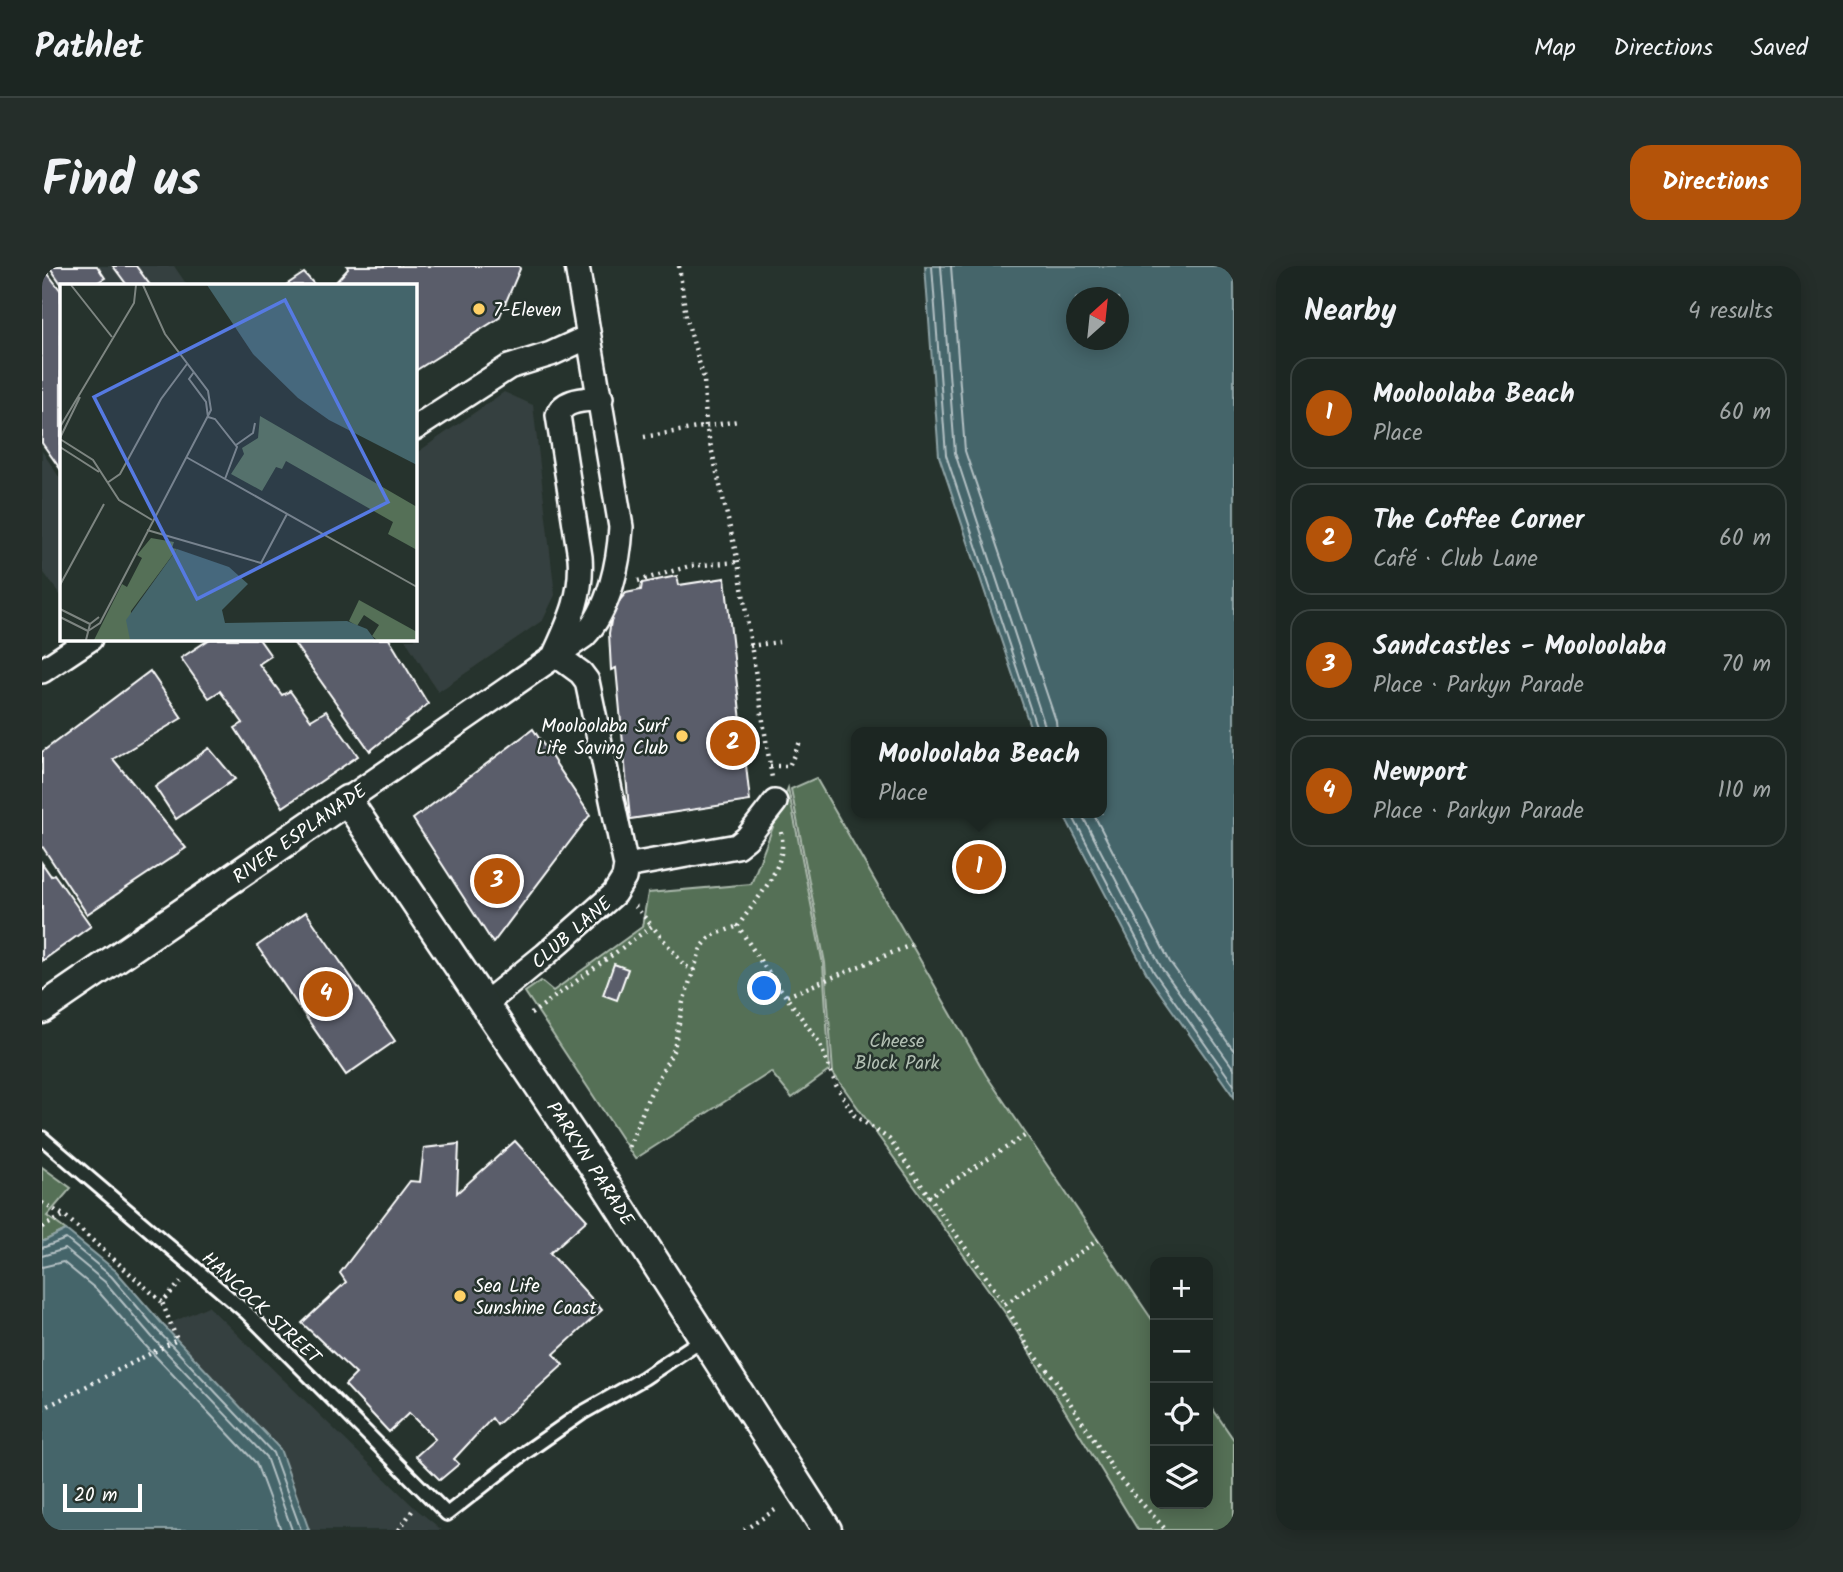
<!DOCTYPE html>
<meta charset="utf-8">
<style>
:root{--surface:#1c2622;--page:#252e2a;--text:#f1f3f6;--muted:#a0a5a5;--line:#3a4340;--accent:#b45309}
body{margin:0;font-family:Kalam,sans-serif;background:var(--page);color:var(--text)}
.controls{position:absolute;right:21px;bottom:21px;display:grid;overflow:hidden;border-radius:14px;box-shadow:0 4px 18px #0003}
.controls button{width:63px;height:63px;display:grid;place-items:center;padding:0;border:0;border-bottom:2px solid var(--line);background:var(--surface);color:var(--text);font:35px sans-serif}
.compass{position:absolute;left:1024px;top:21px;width:63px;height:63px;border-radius:50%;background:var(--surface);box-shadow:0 4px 18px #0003;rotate:27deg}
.scale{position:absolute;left:21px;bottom:18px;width:79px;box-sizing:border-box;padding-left:7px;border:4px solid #fff;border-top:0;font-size:19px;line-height:24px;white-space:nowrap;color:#fff;-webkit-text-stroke:5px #26332d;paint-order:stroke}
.you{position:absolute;left:723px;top:723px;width:24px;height:24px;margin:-18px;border:5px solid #fff;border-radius:50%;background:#1a73e8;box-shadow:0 0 0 10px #1a73e833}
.badge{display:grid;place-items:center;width:46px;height:46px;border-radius:50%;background:var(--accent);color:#fff;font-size:23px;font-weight:700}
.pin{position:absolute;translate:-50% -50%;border:4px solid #fff;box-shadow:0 2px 7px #0006}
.popup{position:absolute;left:809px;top:461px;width:256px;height:91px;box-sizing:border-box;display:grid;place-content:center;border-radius:14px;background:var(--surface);filter:drop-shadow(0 2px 5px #0005);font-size:23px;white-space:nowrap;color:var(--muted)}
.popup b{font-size:26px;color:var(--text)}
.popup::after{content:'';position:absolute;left:50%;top:100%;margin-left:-14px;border:14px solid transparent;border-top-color:var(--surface)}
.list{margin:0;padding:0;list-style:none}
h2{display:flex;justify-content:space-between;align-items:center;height:91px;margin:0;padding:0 28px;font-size:30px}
h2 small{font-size:23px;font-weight:400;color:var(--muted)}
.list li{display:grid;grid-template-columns:46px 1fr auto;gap:21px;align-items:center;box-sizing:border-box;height:112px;margin:0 14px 14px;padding:0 14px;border:2px solid var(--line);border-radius:21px}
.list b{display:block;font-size:26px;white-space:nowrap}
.list p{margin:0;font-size:23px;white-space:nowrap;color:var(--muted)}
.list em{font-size:23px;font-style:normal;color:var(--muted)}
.icon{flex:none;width:38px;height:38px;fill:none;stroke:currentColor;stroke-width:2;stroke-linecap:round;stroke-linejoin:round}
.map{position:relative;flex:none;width:1192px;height:1264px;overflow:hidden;border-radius:21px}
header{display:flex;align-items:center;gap:42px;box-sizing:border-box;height:98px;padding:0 35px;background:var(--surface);border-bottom:2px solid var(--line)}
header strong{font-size:33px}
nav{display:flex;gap:38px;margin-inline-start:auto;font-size:24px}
.intro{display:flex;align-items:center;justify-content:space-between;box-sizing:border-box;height:168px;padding:0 42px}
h1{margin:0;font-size:49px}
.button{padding:18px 32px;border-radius:21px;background:var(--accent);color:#fff;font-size:24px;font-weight:700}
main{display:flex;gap:42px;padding:0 42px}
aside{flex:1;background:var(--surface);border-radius:21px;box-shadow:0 4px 18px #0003}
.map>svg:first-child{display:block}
</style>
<header>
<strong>Pathlet</strong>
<nav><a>Map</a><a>Directions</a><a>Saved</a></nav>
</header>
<div class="intro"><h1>Find us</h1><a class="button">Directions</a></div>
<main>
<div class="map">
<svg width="1192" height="1264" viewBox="0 0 1192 1264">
<rect width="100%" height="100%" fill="#26332d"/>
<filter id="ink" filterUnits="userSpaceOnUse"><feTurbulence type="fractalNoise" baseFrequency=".0143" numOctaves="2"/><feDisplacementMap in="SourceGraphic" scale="14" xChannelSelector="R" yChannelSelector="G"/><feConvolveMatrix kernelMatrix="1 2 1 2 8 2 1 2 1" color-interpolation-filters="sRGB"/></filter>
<g filter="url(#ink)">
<path fill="#36403f" d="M5 0H132L145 19H19V21Z
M462 126 491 139 513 329 501 354 396 426 363 373H373V188Z
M0 185 19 214V330L0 304Z
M166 1040 373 1242 400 1264H267L238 1183 122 1060Z"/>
<path fill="#557057" stroke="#aab8ab" stroke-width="2" d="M774 512 944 809 1113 1058V1238H1166V1136L1192 1174V1264H1096L966 1051 791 807 783 697 749 523Z
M746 522 781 698 788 804 750 832 729 806 593 893 483 726 499 715 511 725 600 661 606 627 709 618Z
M0 901 29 922 5 950 24 964 0 976Z"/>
<path fill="#44656b" stroke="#8fa3a6" stroke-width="2" fill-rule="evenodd" d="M883 0H1192V831L1106 710 1021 547H1060V466H990L897 190ZM1034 32H1076V74H1034Z
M24 964 74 1005 122 1060 238 1183 267 1264H0V976Z"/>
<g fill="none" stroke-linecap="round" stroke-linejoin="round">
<path stroke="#b4c1c4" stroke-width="2" d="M890 0 904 189 996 466
M899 0 913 187 1005 466
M909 0 923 185 1014 455 1015 466
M1029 547 1112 706 1192 819
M1039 547 1119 701 1192 803
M1051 547 1128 696 1192 785
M0 982 24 973 69 1010 116 1065 231 1187 259 1264
M0 990 23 983 63 1016 110 1071 224 1191 250 1264
M0 1001 21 996 55 1024 102 1078 214 1197 239 1264"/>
</g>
<path fill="#5a5d6a" stroke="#fff" stroke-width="2" d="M0 0 19 25V204L0 177Z
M7 0H55L63 12 51 19H20Z
M71 0H94L108 19H85Z
M305 0H477L478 3 457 52 373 105V19H291L306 3Z
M262 7 273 19H244Z
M635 310 637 319 683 312 708 535 588 553 574 402 569 404 567 367 570 349 576 336 584 327 599 324 600 317Z
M168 373H217L229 390 217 398 240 429 248 425 269 454 284 445 316 490 241 541 212 491 193 462 201 457 178 425 167 432 139 392Z
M249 373H347L386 438 328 485Z
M108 405 140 452 71 493 144 582 45 648 0 580V486Z
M491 463 548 549 451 677 371 553Z
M167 482 193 513 134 553 113 521Z
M0 597 9 610 12 608 49 660 0 695Z
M264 646 353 775 304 809 215 680Z
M572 698 586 703 575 734 561 729Z
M473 875 545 954 508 987 560 1044 512 1088 521 1099 455 1159 450 1152 412 1193 417 1198 398 1214 374 1190 393 1173 367 1147 347 1166 303 1119 314 1108 260 1057 304 1016 298 1007 368 915 378 916 382 882 417 878 415 927Z"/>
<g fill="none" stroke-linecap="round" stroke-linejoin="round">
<defs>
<path id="service" d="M0 872 205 1047 405 1248 484 1186 540 1147 602 1112 662 1072"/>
<path id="minor" d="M373 162 467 101 509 88 546 71
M513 388C528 355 541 328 538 291L516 149C522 133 543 134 559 132
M0 405 48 373
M305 534 542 370C568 343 577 296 579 261L535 0
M584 600 695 580 705 572 733 536
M444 737 503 689 572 628 582 612 584 600 545 415 539 407 513 388"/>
<path id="tertiary" d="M0 743 305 534 556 907 785 1264"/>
</defs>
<use href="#service" stroke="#fff" stroke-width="18"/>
<use href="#minor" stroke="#fff" stroke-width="28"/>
<use href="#tertiary" stroke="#fff" stroke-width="33"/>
<path stroke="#fff" stroke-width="4.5" stroke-dasharray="2 5" stroke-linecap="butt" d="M637 0 644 51 662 113 664 160 696 296 730 512
M602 171 696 155
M596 315 648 300 696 296
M708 380 737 376
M728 500H747L758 476
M739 566C747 600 714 633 696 660L719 696 777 776 794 819 812 849 847 873 963 1038 986 1081 1012 1112 1076 1211 1124 1264
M593 640 610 660
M745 730 869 679
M489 748 610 660 643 700 652 704
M587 881 606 832 632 783 641 736 659 682 669 670 696 660
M886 931 984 869
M0 937 23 950 120 1036 139 1016
M0 961 22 950
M963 1038 1056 974
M0 1143 135 1074 120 1036
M357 1264 372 1242
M702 1264 733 1244"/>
<use href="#service" stroke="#26332d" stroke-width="12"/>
<use href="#minor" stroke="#26332d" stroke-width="23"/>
<use href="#tertiary" stroke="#26332d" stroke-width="28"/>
</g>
</g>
<g fill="#ffd166" stroke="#26332d" stroke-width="2.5">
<circle cx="437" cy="43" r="7"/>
<circle cx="640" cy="470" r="7"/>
<circle cx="418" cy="1030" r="7"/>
</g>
<g text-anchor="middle" stroke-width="5" stroke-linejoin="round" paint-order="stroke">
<g font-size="19" fill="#fff" stroke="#26332d" text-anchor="start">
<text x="451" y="50">7-Eleven</text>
<text x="626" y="466" text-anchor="end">Mooloolaba Surf<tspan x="626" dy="22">Life Saving Club</tspan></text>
<text x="432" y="1026">Sea Life<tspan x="432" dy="22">Sunshine Coast</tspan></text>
</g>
<g font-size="19" fill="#fff" stroke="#26332d">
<text transform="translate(257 567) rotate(-35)" y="7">RIVER ESPLANADE</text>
<text transform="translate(529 666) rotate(-41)" y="7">CLUB LANE</text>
<text transform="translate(549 897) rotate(57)" y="7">PARKYN PARADE</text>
<text transform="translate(220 1041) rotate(43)" y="7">HANCOCK STREET</text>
</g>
<g font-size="19" fill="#b2bfb3" stroke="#26332d">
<text x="855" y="781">Cheese<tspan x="855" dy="22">Block Park</tspan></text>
</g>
</g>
<g transform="translate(18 18)">
<rect width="357" height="357" fill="#26332d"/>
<path d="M200 132 357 223V266L328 250 333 238 226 177 222 185 216 183 202 207 171 190 184 170 182 164 198 154ZM91 254 114 258 112 264 117 265 71 327 70 356H34L62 300 67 303 82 274 77 271ZM299 316 357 348V356H317L312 352 319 341 304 331 297 342 289 337Z" fill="#557057"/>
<path d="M147 1H357V181L269 136 238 114 193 70ZM117 265 169 283 188 300 162 326 165 339 287 337 307 345 315 356H70L66 336Z" fill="#44656b"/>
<path fill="none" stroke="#7d8581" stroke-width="2" d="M11 1 52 53M134 88 129 95 146 118 148 133M148 133 155 135 177 163 165 195M0 143 74 19 76 1M0 154 20 113M0 155 33 176 59 216 92 236M176 161 193 149 195 139M0 163 39 188M126 173 357 303M47 199 60 190 101 115 127 80M87 246 201 279 227 230M0 301 44 220M0 325 30 340M0 333 28 347M28 347 40 339 151 126 148 107 105 50 83 1M26 356 30 340 39 333"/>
<path fill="#567ae2" fill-opacity="0.15" stroke="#567ae2" stroke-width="3.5" d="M225 16 328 218 137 315 34 113Z"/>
<rect width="357" height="357" fill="none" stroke="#fff" stroke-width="3.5"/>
</g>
</svg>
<div class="controls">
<button>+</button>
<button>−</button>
<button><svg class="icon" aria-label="locate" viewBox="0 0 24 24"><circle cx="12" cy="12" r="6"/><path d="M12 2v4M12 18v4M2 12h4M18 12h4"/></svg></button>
<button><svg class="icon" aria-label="layers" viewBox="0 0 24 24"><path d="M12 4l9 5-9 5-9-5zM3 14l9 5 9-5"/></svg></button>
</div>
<svg class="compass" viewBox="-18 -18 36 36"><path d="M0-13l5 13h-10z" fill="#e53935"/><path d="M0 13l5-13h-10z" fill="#a0a5a5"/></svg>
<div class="scale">20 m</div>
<div class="you"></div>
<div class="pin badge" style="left:937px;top:601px">1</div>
<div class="popup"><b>Mooloolaba Beach</b>Place</div>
<div class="pin badge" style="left:691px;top:477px">2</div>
<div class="pin badge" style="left:455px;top:615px">3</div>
<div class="pin badge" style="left:284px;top:728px">4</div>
</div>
<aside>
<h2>Nearby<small>4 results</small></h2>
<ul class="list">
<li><span class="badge">1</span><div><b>Mooloolaba Beach</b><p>Place</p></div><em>60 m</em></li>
<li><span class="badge">2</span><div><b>The Coffee Corner</b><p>Café · Club Lane</p></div><em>60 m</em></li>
<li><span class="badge">3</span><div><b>Sandcastles - Mooloolaba</b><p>Place · Parkyn Parade</p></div><em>70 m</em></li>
<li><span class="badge">4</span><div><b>Newport</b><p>Place · Parkyn Parade</p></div><em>110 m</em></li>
</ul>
</aside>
</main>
